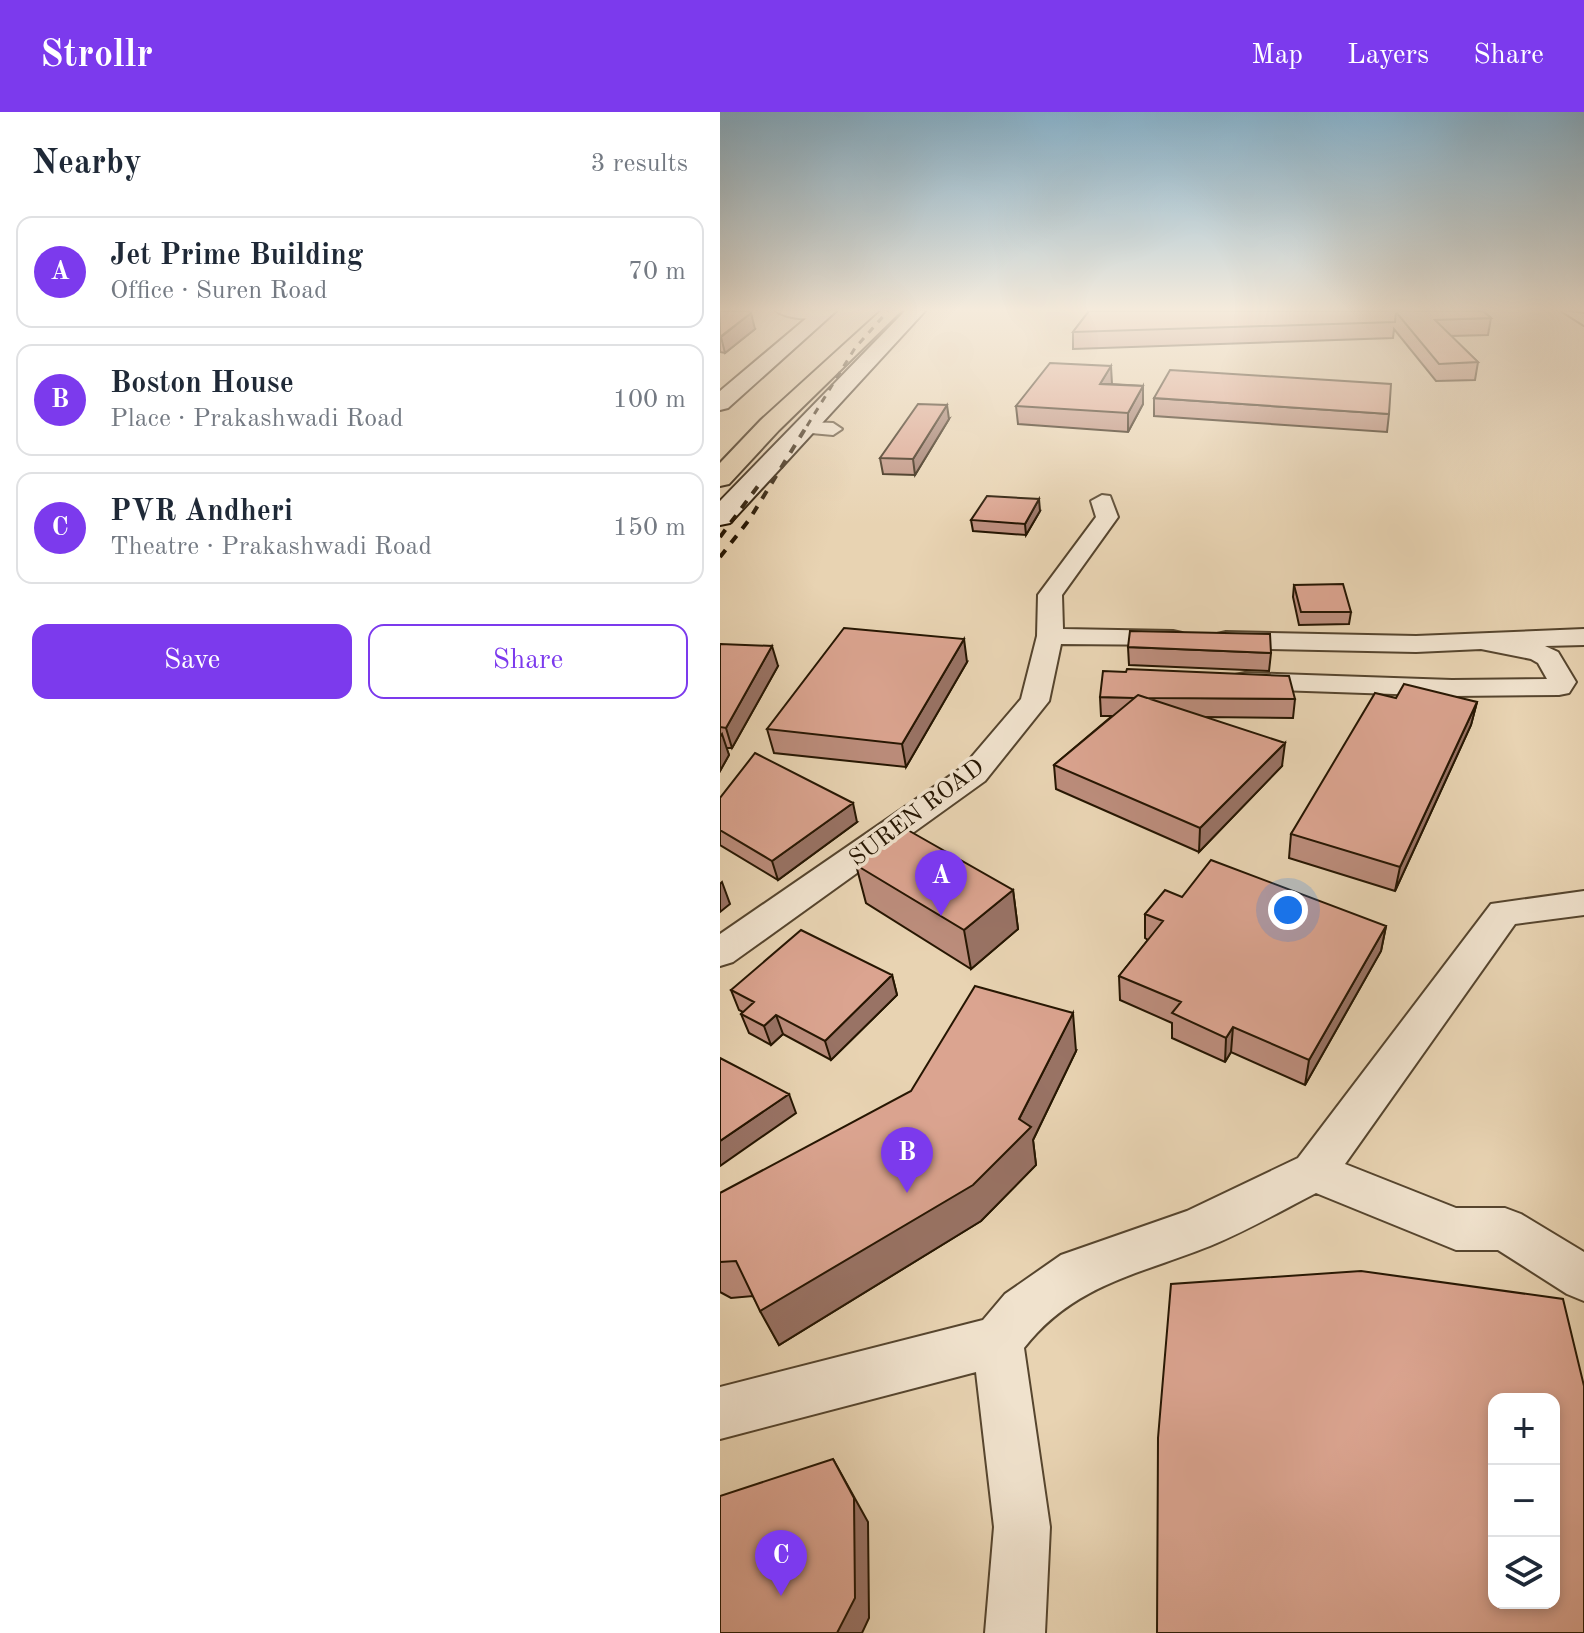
<!DOCTYPE html>
<meta charset="utf-8">
<style>
:root{--surface:#fff;--page:#f6f6f7;--text:#1f2937;--muted:#747a83;--line:#e0e1e3;--accent:#7c3aed}
body{margin:0;font-family:"Old Standard TT",serif;background:var(--page);color:var(--text)}
.controls{position:absolute;right:24px;bottom:24px;display:grid;overflow:hidden;border-radius:16px;box-shadow:0 4px 12px #0003}
.controls button{width:72px;height:72px;display:grid;place-items:center;padding:0;border:0;border-bottom:2px solid var(--line);background:var(--surface);color:var(--text);font:40px sans-serif}
.you{position:absolute;left:568px;top:798px;width:28px;height:28px;margin:-20px;border:6px solid #fff;border-radius:50%;background:#1a73e8;box-shadow:0 0 0 12px #1a73e833}
.badge{display:grid;place-items:center;width:52px;height:52px;border-radius:50%;background:var(--accent);color:#fff;font-size:26px;font-weight:700}
.pin{position:absolute;translate:-50% -66px;filter:drop-shadow(0 2px 4px #0008)}
.pin::after{content:'';position:absolute;top:42px;width:28px;height:24px;background:inherit;clip-path:polygon(0 0,100% 0,50% 100%)}
.list{margin:0;padding:0;list-style:none}
h2{display:flex;justify-content:space-between;align-items:center;height:104px;margin:0;padding:0 32px;font-size:34px}
h2 small{font-size:26px;font-weight:400;color:var(--muted)}
.list li{display:grid;grid-template-columns:52px 1fr auto;gap:24px;align-items:center;box-sizing:border-box;height:112px;margin:0 16px 16px;padding:0 16px;border:2px solid var(--line);border-radius:16px}
.list b{display:block;font-size:30px;white-space:nowrap}
.list p{margin:0;font-size:26px;white-space:nowrap;color:var(--muted)}
.list em{font-size:26px;font-style:normal;color:var(--muted)}
.actions{display:flex;gap:16px;padding:24px 32px}
.actions a{flex:1;padding:18px 0;border:2px solid var(--accent);border-radius:16px;text-align:center;font-size:28px;color:var(--accent)}
.actions .main{background:var(--accent);color:#fff}
.icon{flex:none;width:44px;height:44px;fill:none;stroke:currentColor;stroke-width:2;stroke-linecap:round;stroke-linejoin:round}
.map{position:relative;flex:none;width:864px;height:1521px;overflow:hidden}
header{display:flex;align-items:center;gap:48px;box-sizing:border-box;height:112px;padding:0 40px;background:var(--accent);color:#fff}
header strong{font-size:38px}
nav{display:flex;gap:44px;margin-inline-start:auto;font-size:28px}
main{display:flex}
aside{flex:1;background:var(--surface)}
.map>svg:first-child{display:block}
</style>
<header>
<strong>Strollr</strong>
<nav><a>Map</a><a>Layers</a><a>Share</a></nav>
</header>
<main>
<aside>
<h2>Nearby<small>3 results</small></h2>
<ul class="list">
<li><span class="badge">A</span><div><b>Jet Prime Building</b><p>Office · Suren Road</p></div><em>70 m</em></li>
<li><span class="badge">B</span><div><b>Boston House</b><p>Place · Prakashwadi Road</p></div><em>100 m</em></li>
<li><span class="badge">C</span><div><b>PVR Andheri</b><p>Theatre · Prakashwadi Road</p></div><em>150 m</em></li>
</ul>
<div class="actions"><a class="main">Save</a><a>Share</a></div>
</aside>
<div class="map">
<svg width="864" height="1521" viewBox="0 0 864 1521">
<rect width="100%" height="100%" fill="#e8d3b2"/>
<filter id="stains"><feTurbulence type="fractalNoise" baseFrequency=".0025" numOctaves="4"/><feColorMatrix values="0 0 0 0 .2 0 0 0 0 .09 0 0 0 0 .02 0 0 0 .5 -.17"/></filter>
<radialGradient id="worn" r=".72"><stop offset=".6" stop-color="#630" stop-opacity="0"/><stop offset="1" stop-color="#630" stop-opacity=".3"/></radialGradient>
<g fill="none" stroke-linecap="round" stroke-linejoin="round">
<defs>
<path id="street" d="M56 199H110L111 202C100 210 67 207 56 199Z
M842 199 864 202V213Z
M87 310 113 311 122 317 113 323 80 320 78 316 80 312Z
M382 383 390 384 398 405 342 483 343 517 453 519 462 521 466 527 462 533 341 532 329 589 265 669 13 850 0 854V822L243 655 301 587 317 524 318 483 376 405 371 389Z
M864 517V533L825 534 838 540 856 570 849 581 839 583 732 584 525 577 515 575 511 569 515 563 525 561 732 568 827 567 818 551 811 547 761 537 696 540 506 536 497 534 493 528 497 522 506 520 696 524Z
M864 779V803L795 812 625 1052 736 1096H785L801 1102 864 1140V1189L847 1182 778 1138H736L596 1081C561 1099 526 1119 490 1134 420 1162 354 1172 304 1236L330 1415 325 1521H265L274 1415 256 1260 0 1327V1275L263 1208 285 1182 341 1143 467 1099 578 1046 771 792Z"/>
<path id="secondary" d="M95 199H116L8 296 0 298V279Z
M185 199H205L10 411 0 413V389Z"/>
<path id="highway" d="M161 199H181L59 318 9 372 0 374V351L41 308Z"/>
</defs>
<use href="#street" stroke="#56452e" stroke-width="4"/>
<use href="#secondary" stroke="#261602" stroke-width="4"/>
<use href="#highway" stroke="#261602" stroke-width="4"/>
<use href="#street" fill="#f0e2cd" fill-rule="evenodd"/>
<use href="#secondary" fill="#f0e2cd" fill-rule="evenodd"/>
<use href="#highway" fill="#e8d3b2" fill-rule="evenodd"/>
<path stroke="#261602" stroke-width="3" stroke-dasharray="7 7" stroke-linecap="butt" d="M87 314 135 236 168 199"/>
<path stroke="#261602" stroke-width="4" stroke-dasharray="9 9" stroke-linecap="butt" d="M0 425 41 370
M0 445 29 408 88 312"/>
</g>
<path fill="#bc8d7c" stroke="#261602" stroke-width="2" d="M0 199 35 217 5 241 0 240Z
M369 199H763L771 206 768 223 731 224 758 250 755 268 716 269 674 217 673 226 353 237V220Z
M391 272 423 274V292L408 320 298 312 296 294Z
M434 286 669 302 667 320 434 304Z
M229 307 195 363 163 362 160 346Z
M320 399 306 423 253 419 251 408Z
M574 473 631 500 629 512 579 513 573 485Z
M0 532 58 554 12 636H6L9 643 0 659Z
M408 535 551 541 549 559 409 553Z
M247 550 186 655 54 641 47 617Z
M380 585 575 587 573 606 486 605 562 654 479 740 336 677 334 653 392 604H381Z
M676 586 757 590 751 613 675 779 569 746 571 722Z
M0 686 137 710 58 768 0 733Z
M136 753 293 778 298 817 251 857 146 791Z
M462 785 666 814 661 839 585 973 511 940 505 950 452 926V911L400 888 399 864 428 828 425 826V802Z
M172 863 177 883 111 948 63 922 51 933 29 921 21 902 23 900 19 898 11 878Z
M356 939 313 1028 316 1053 261 1109 59 1233 33 1184 11 1186 0 1180V1081Z"/>
<path fill="#997365" stroke="#261602" stroke-width="2" d="M31 201 35 217 5 241 1 225Z
M391 254 392 272H380Z
M423 274V292L408 320V301Z
M227 293 229 307 195 363 193 347Z
M319 387 320 399 306 423 305 412Z
M244 527 247 550 186 655 182 632Z
M52 534 58 554 12 636 6 616Z
M757 590 751 613 675 779 680 755Z
M2 622 9 643 0 659V625Z
M565 631 562 654 479 740 480 716Z
M133 691 137 710 58 768 52 749Z
M2 770 10 792 0 800V772Z
M293 778 298 817 251 857 244 818Z
M666 814 661 839 585 973 589 948Z
M172 863 177 883 111 948 105 929Z
M353 901 356 939 313 1028 316 1053 261 1109 59 1233 40 1199 299 1007Z
M56 903 63 922 51 933 44 914Z
M513 915 511 940 505 950 506 926Z
M69 982 76 1001 0 1054V1029Z
M113 1347 148 1410 149 1506 142 1521H117Z"/>
<path fill="#dba490" stroke="#261602" stroke-width="2" fill-rule="evenodd" d="M0 199H28L31 201 0 225Z
M369 199H763L771 206 715 208 758 250 719 252 676 200 675 210 353 220Z
M330 251 391 254 380 272 423 274 408 301 296 294Z
M450 258 671 272 669 302 434 286Z
M198 292 227 293 193 347 160 346Z
M267 384 319 387 305 412 251 408Z
M623 472 631 500H581L574 473Z
M124 516 244 527 182 632 47 617Z
M410 519 550 522 551 541 408 535Z
M0 532 52 534 6 616 0 615Z
M407 557 569 564 575 587 427 586 418 583 414 586 380 585 383 559 406 560Z
M684 572 757 590 680 755 571 722 655 581 676 586Z
M418 583 565 631 480 716 334 653Z
M35 641 133 691 52 749 0 718V686Z
M186 717 293 778 244 818 136 753Z
M491 748 666 814 589 948 513 915 506 926 452 901 461 890 399 864 443 809 425 802 445 778 462 785Z
M81 818 172 863 105 929 56 903 44 914 21 902 34 890 11 878Z
M255 874 353 901 299 1007 311 1015 253 1073 40 1199 16 1149 0 1150V1081L191 979Z
M0 946 69 982 0 1029Z
M641 1159 843 1187 864 1274V1521H437L438 1326 451 1172ZM774 1287H834V1491H774Z
M113 1347 134 1386 135 1486 117 1521H0V1384Z"/>
<linearGradient id="sky" x2="0" y2="1"><stop stop-color="#87b5d1"/><stop offset="0.48" stop-color="#f5ebdc"/><stop offset="1" stop-color="#f5ebdc" stop-opacity="0"/></linearGradient>
<rect width="864" height="412" fill="url(#sky)"/>
<g text-anchor="middle" stroke-width="7" stroke-linejoin="round" paint-order="stroke">
<g font-size="24" fill="#261602" stroke="#f0e2cd">
<text transform="translate(196 700) rotate(-37)" y="8">SUREN ROAD</text>
</g>
</g>
<rect width="100%" height="100%" filter="url(#stains)"/>
<rect width="100%" height="100%" fill="url(#worn)"/>
</svg>
<div class="controls">
<button>+</button>
<button>−</button>
<button><svg class="icon" aria-label="layers" viewBox="0 0 24 24"><path d="M12 4l9 5-9 5-9-5zM3 14l9 5 9-5"/></svg></button>
</div>
<div class="you"></div>
<div class="pin badge" style="left:221px;top:804px">A</div>
<div class="pin badge" style="left:187px;top:1081px">B</div>
<div class="pin badge" style="left:61px;top:1484px">C</div>
</div>
</main>
